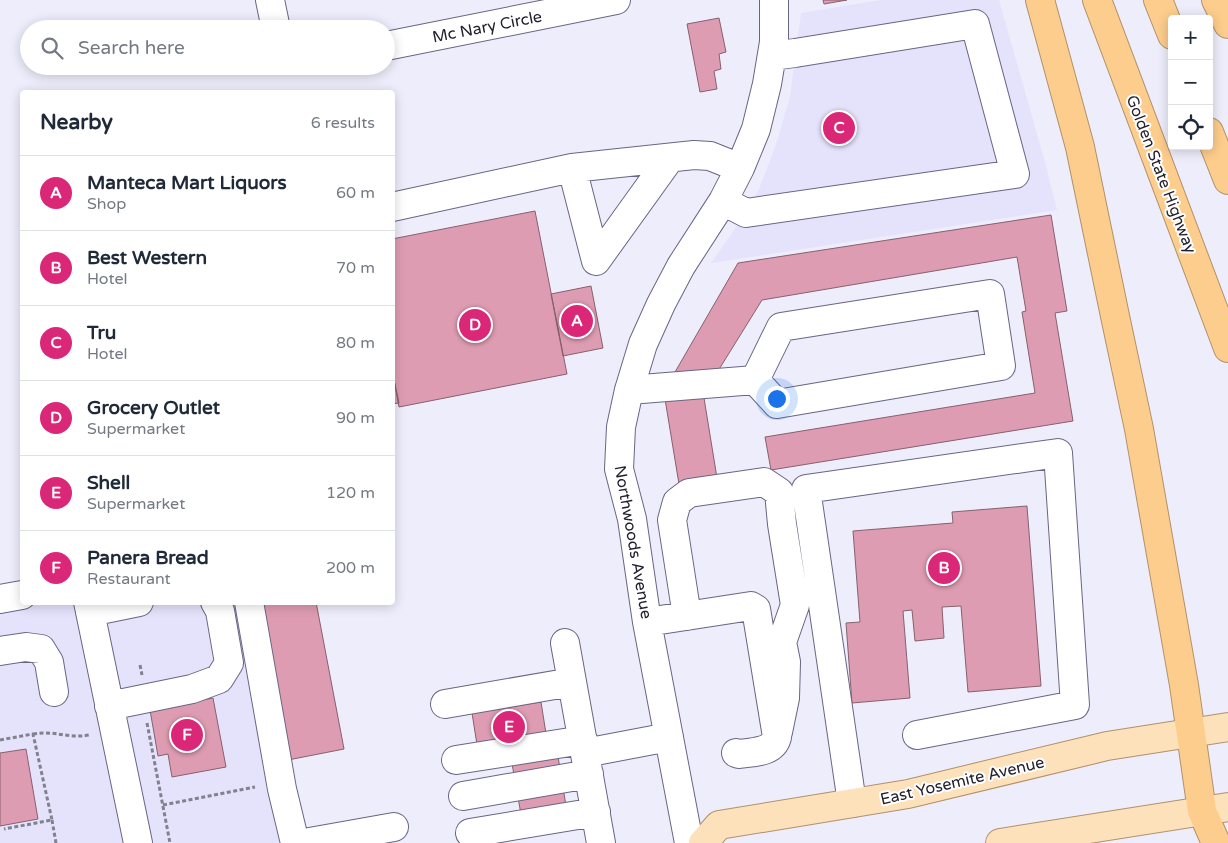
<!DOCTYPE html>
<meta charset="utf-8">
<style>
:root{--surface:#fff;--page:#f6f6f7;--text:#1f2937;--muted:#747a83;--line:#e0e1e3;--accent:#db2777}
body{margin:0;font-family:"Varela Round",sans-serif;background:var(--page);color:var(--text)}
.controls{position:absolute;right:15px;top:15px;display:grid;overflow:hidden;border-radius:5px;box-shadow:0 2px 12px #0003}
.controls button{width:45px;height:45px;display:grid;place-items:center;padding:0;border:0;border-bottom:1px solid var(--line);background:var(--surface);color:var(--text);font:25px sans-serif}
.you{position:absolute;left:776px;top:398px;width:18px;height:18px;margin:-12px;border:4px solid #fff;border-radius:50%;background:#1a73e8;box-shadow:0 0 0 8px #1a73e833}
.badge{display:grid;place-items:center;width:32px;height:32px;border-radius:50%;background:var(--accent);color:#fff;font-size:16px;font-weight:700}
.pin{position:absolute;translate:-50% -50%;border:2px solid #fff;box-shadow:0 1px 5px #0006}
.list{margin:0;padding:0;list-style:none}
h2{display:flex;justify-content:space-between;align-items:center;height:65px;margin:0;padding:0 20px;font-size:21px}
h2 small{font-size:16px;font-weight:400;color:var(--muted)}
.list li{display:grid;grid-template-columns:32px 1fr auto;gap:15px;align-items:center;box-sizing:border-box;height:75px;padding:0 20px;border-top:1px solid var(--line)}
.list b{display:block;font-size:19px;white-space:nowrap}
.list p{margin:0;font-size:16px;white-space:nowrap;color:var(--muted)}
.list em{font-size:16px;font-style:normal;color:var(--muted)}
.icon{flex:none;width:28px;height:28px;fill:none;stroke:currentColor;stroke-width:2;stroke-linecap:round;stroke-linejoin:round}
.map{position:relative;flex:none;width:1228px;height:843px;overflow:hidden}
.search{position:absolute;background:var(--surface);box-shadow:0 2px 12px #0003;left:20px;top:20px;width:375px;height:55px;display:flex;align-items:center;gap:12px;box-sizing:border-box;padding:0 18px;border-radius:28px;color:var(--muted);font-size:19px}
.panel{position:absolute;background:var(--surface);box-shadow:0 2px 12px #0003;left:20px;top:90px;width:375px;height:515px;border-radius:5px}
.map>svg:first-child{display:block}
</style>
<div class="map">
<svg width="1228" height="843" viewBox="0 0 1228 843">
<rect width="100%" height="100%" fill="#eeedfb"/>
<path fill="#e5e2fc" d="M880 0H999L1045 162 1057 210 711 263 746 213 759 189 777 142 790 96 801 13Z
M22 582V602L242 603 286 843H0V585Z"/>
<path fill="#de9cb2" stroke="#85616d" d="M823 0H847L824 4Z
M719 18 726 52 719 54 721 69 714 71 717 89 700 92 687 24Z
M535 211 567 374 399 407 392 370V239Z
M1051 215 1067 311 1055 313 1073 421 771 470 765 437 1035 393 1022 312 1026 311 1017 257 762 300 718 371 671 379 738 263Z
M591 286 603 348 563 356 551 294Z
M392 370 399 403 392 404Z
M703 392 717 478 679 484 665 399Z
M1027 506 1041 686 968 692 961 606 942 607 944 638 915 641 912 610 903 611 910 698 852 703 846 623 860 622 853 531 953 523 952 512Z
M258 602H316L344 749 288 760Z
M213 698 226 767 172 777 168 754 158 756 150 710Z
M541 702 547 740 478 751 472 713Z
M26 749 38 819 0 826V753Z
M557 750 567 812 522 820 511 758Z"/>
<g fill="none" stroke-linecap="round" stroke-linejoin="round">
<defs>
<path id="minor" d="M270 0 276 29
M386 46 616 0
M670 158 596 261 572 168 694 155 710 156 740 168
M723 201 746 213 1015 174 975 24 795 53 772 56
M392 207 572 168
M629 390 755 380 777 404 1001 366 990 294 781 327 755 380
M0 599 22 595
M88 602 138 843
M249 602 282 789 295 843
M90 612 139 602
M687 616 672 520 677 502 689 493 764 482 779 492 782 524 795 605 782 642 786 662 785 698 778 732
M647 622 751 606 756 609 777 737C773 753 752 752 739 754L736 753
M565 643 601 843
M0 651 26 647 41 649 49 662 54 692
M445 704 572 682
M109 706 192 689 219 679 229 663 220 611 215 602
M585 753 669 737
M456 760 583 740
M463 796 589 774
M852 803 806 489 1058 453 1075 705 917 735
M470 833 596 812
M304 843 394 827
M689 843 647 622 632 519 619 469 621 427 629 390 643 344 661 304 681 266 723 201 740 168 756 129 767 84 774 42V0"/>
<path id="major" d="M703 843 719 825 908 794 1107 746 1228 727
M1000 843 1228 807"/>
<path id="highway" d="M1040 0 1080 147 1115 316 1139 429 1184 685 1202 811 1216 843
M1097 0 1228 348
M1158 0 1172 35
M1216 0 1228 24
M1209 132 1228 180"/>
</defs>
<use href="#minor" stroke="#696584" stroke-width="30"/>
<use href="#major" stroke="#b0916b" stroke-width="30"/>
<use href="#highway" stroke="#b0916b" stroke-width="30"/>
<path stroke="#82818e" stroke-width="3" stroke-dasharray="4 2.5" stroke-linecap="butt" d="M140 665 142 675
M147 723 170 843
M33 734C55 730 68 739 89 735
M0 740 33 734 52 820 4 829
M163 805 255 787
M52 820 56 843"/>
<use href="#minor" stroke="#fff" stroke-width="28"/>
<use href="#major" stroke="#fde1ba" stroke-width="28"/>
<use href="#highway" stroke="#fccd8c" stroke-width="28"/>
</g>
<g text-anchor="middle" stroke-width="4" stroke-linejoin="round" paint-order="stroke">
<g font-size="16" fill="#23212e" stroke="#fff">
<text transform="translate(487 26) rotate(-11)" y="6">Mc Nary Circle</text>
<text transform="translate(1162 174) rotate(69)" y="6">Golden State Highway</text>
<text transform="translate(634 542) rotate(80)" y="6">Northwoods Avenue</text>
<text transform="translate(962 780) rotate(-13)" y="6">East Yosemite Avenue</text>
</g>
</g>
</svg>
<div class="controls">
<button>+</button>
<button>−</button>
<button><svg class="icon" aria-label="locate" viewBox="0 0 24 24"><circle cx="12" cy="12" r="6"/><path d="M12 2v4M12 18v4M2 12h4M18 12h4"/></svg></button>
</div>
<div class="you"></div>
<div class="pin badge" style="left:577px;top:321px">A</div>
<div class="pin badge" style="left:944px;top:568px">B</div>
<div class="pin badge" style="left:839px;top:128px">C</div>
<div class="pin badge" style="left:475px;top:325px">D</div>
<div class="pin badge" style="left:509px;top:727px">E</div>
<div class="pin badge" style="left:187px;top:735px">F</div>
<div class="search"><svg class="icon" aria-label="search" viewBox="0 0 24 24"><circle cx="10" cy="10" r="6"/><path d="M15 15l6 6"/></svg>Search here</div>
<section class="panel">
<h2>Nearby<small>6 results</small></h2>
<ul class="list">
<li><span class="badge">A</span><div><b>Manteca Mart Liquors</b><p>Shop</p></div><em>60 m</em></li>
<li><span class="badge">B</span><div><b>Best Western</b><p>Hotel</p></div><em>70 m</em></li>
<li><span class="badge">C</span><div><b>Tru</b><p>Hotel</p></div><em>80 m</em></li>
<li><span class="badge">D</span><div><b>Grocery Outlet</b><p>Supermarket</p></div><em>90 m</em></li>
<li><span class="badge">E</span><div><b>Shell</b><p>Supermarket</p></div><em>120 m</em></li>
<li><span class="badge">F</span><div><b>Panera Bread</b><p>Restaurant</p></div><em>200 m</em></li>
</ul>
</section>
</div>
